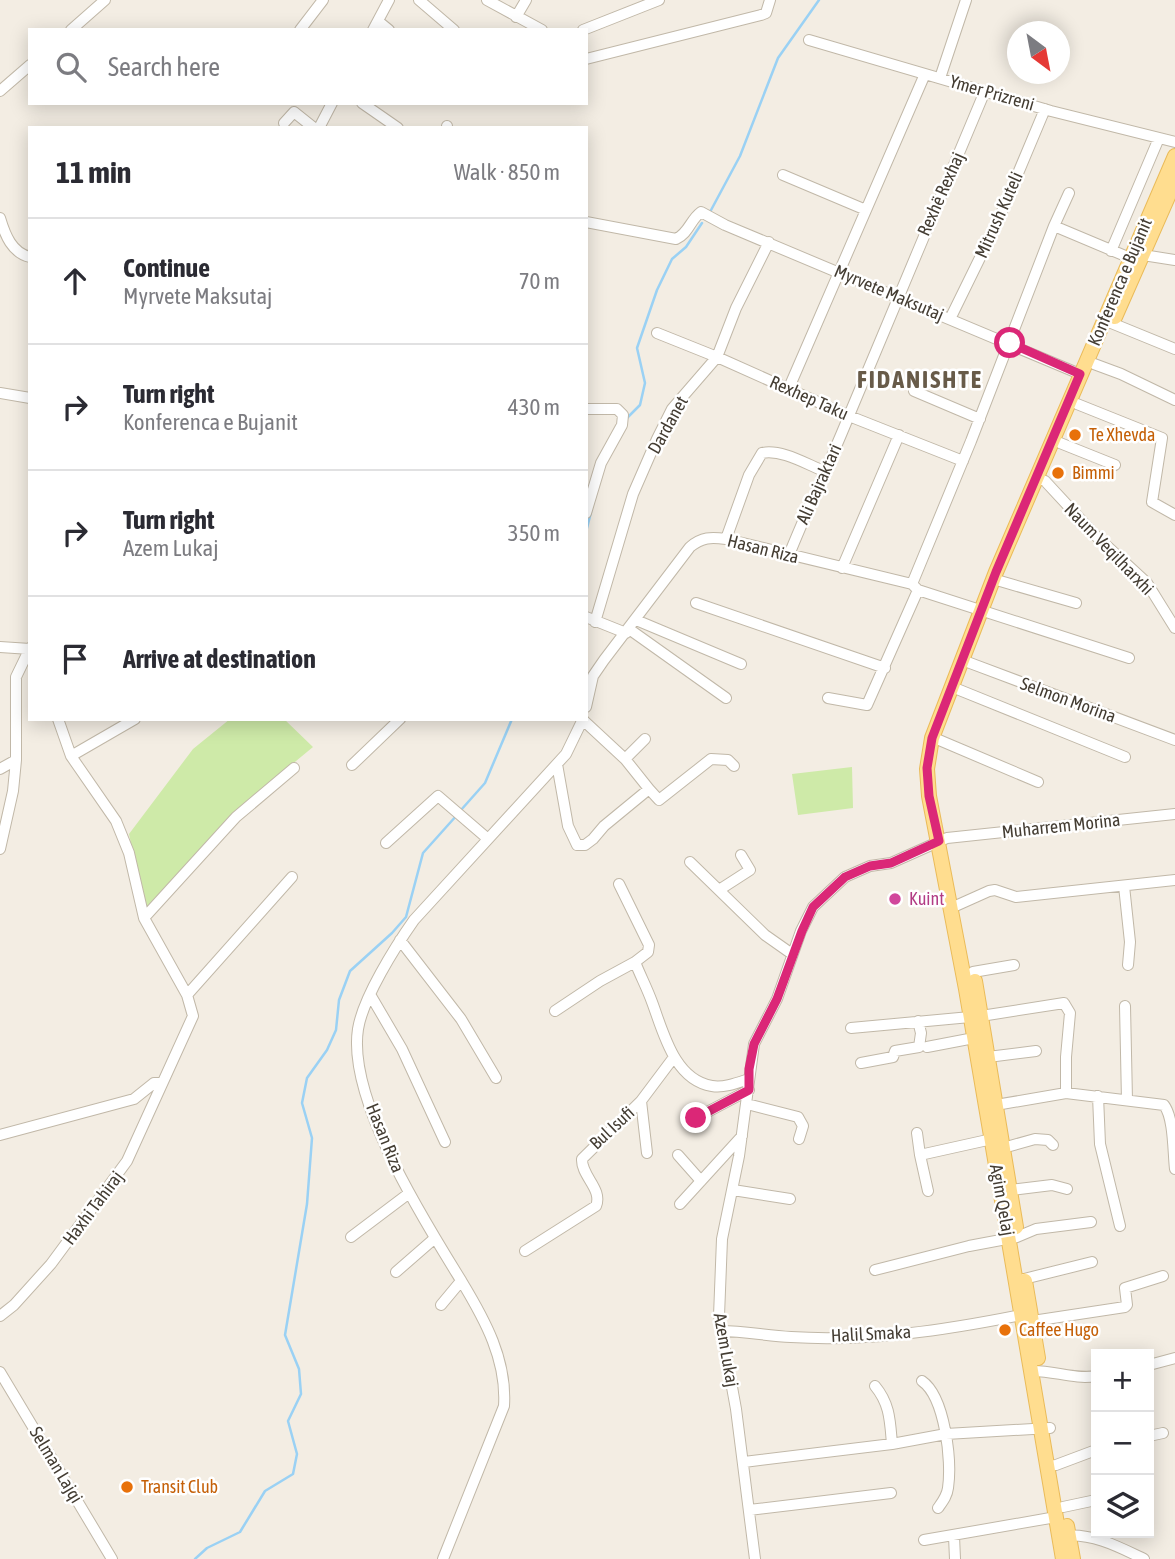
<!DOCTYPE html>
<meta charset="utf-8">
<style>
:root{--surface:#fff;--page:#f2f2f3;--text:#2b2b33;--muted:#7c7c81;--line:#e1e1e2}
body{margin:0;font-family:"Asap Condensed",sans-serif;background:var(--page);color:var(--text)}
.controls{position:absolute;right:21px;bottom:21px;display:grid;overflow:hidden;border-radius:0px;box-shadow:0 4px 18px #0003}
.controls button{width:63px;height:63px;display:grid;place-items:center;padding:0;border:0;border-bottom:2px solid var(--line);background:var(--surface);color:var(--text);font:35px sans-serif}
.compass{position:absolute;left:1007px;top:21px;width:63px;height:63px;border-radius:50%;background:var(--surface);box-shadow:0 4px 18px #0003;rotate:148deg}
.stop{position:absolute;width:21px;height:21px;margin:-16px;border:5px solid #db2777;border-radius:50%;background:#fff}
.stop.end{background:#db2777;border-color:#fff;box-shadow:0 2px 7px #0008}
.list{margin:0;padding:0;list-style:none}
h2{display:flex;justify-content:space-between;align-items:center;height:91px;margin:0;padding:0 28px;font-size:30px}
h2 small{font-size:23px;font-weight:400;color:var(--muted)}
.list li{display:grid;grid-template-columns:46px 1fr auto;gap:21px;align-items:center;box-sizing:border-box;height:126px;padding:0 28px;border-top:2px solid var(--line)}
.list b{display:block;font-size:26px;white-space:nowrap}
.list p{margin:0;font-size:23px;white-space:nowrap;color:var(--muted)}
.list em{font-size:23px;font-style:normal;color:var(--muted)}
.icon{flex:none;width:38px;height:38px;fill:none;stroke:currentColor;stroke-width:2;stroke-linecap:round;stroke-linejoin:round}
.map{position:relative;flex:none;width:1175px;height:1559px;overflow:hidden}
.search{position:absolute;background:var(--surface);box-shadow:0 4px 18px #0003;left:28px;top:28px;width:560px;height:77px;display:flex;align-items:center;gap:18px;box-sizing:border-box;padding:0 24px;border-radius:0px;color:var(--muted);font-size:26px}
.panel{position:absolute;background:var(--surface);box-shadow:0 4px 18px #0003;left:28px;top:126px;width:560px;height:595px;border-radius:0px}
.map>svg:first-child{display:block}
</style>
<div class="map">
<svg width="1175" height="1559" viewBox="0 0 1175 1559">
<rect width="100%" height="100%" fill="#f3ede3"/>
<path fill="#ceeaa8" d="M230 719H284L313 747 267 785 145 911 129 834 193 749Z
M852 767 853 808 798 815 792 774Z"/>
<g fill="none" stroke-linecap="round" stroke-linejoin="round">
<path stroke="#9ad1f4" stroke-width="2.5" d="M710 212 740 156 778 58 819 0
M627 418 640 405 645 383 637 348 657 290 672 259 686 247 702 223
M586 532 591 512
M461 810 485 783 512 719
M195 1559 207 1548 240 1532 265 1491 293 1474 297 1454 288 1421 301 1394 299 1369 285 1335 307 1204 312 1138 302 1103 307 1078 327 1050 336 1030 339 1000 350 971 392 933 406 917 423 853 457 815"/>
<defs>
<path id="minor" d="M419 0 454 30
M487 0 542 30
M516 17 526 0
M378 21 389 30
M71 30 105 0
M300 30 323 0
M373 30 389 0
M583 30 659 0
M809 40 1051 111 1175 142
M586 59 761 15 766 13 770 0
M940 78 966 0
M0 91 30 65
M362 103 398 128
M284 123 294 112 314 128
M319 128 332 103
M447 128V126
M783 175 866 210
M0 218C5 235 12 253 30 257
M586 222 676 239C689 233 690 220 701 212L725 225 1080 374
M1054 226 1069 193
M1111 251 1159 138
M1143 255 1175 260
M950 319 998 221 1045 109
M1104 320 1175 349
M657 333 717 357 849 416 963 461
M1094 364 1121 374 1175 400
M788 390 925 74
M914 391 980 419
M0 393 30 398
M1077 404 1162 438 1152 502 1175 515
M586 409H617L623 415 622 425 601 463 586 513
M1060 443 1115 465
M1036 478 1045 481 1096 536 1147 583 1175 628
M726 539 749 475 762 453C782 449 806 464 824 471
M789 555C808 507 831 461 850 413 895 305 940 199 985 91
M842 568 899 435
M1000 581 1076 603
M912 584 971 441 1054 226 1135 260
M696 603 885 668
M586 617 626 633
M636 620 741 664
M595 622 633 494 657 439 672 409 717 357 736 308 769 242
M629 629 726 698
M0 647 30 649
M962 660 1175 740
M952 687 1125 757
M828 698 867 705 918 590
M586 707 593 676 604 660 690 547C702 537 711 537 726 539L912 584 918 590 1129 658
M583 720 625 759 649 789
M939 740 1038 782
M71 756 135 719
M625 759 645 739
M557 764 568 826 577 845H585L593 839 604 826 649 789 659 800 711 759 728 760 734 766
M352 765 400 719
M0 769 16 760
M386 843 438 796 488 839
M0 849 13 791 16 760V677L30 648
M690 862 765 935 792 954
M619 884 649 945 648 952 635 962C640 975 647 988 652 1002 663 1031 674 1080 712 1086 724 1088 737 1083 749 1079
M1124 886 1130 942 1128 965
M719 890 750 870 741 855
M951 908 989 891 995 890 1016 897 1175 880
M144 918 236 817 294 768
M400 940 461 1019 496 1078
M973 972 1014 965
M187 995 292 877
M371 996 402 1049 445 1142
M1125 1006 1127 1100
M555 1011 600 981 635 962
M851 1028 981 1016 1064 1003 1070 1013 1066 1057V1093
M927 1047 974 1038
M988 1057 1036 1051
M861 1063 893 1057 895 1051 919 1047 921 1033 918 1021
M1098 1096 1100 1144 1120 1226
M641 1101 647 1153
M747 1104 798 1117 803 1126 799 1139
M990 1106 1066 1093 1164 1105C1174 1118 1173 1152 1175 1169
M696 1118 749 1090
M917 1133 920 1155 992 1139
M0 1135 134 1099 154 1083H162
M1003 1148 1035 1139 1048 1140 1053 1145
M678 1155 701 1181
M920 1155 928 1191
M733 1190 790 1199
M1011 1190 1052 1185 1067 1189
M680 1204 742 1136
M351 1237 408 1194
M525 1251 596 1206C603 1189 581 1176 582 1159L641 1101 674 1057
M875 1270 969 1246 1017 1237 1036 1229 1091 1222
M396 1272 435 1238
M1024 1279 1092 1262
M441 1305 461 1281
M0 1316 14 1305 51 1264 127 1161 193 1016 187 995 144 918 129 853 116 821 71 756 58 719
M1026 1322 1125 1307 1127 1305 1125 1288 1163 1276
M721 1331C745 1331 767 1336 791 1337 868 1342 946 1330 1021 1315
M1149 1365 1175 1358
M1031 1371C1053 1370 1074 1380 1096 1376
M0 1372 112 1559
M922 1381C945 1397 952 1461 948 1488 947 1496 943 1501 938 1508
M875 1386C890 1404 890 1421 892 1444
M1149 1436 1163 1433
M744 1462 892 1444 946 1434 1050 1428
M1047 1466 1056 1465 1096 1450
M1063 1507 1096 1500
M749 1510 891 1493
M954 1536 955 1559
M1064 1536C1093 1533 1119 1547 1144 1559
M924 1540 1056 1517
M443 1559 504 1406C507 1360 485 1320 462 1282 425 1222 347 1100 358 1029 363 998 395 947 414 920L566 754 583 719
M755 1559 736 1409 719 1316 722 1239 739 1156 754 1044 777 999 801 931 813 907 845 877 870 866 891 863 947 838 1175 814"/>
<path id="major" d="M1115 317 1175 181
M975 981 1016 1227
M1025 1281 1038 1358
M1067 1526 1073 1559
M1063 1559 966 989 929 796 927 769 932 738 996 572 1175 156"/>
</defs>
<use href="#minor" stroke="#c1b8a8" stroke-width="12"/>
<use href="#major" stroke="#eabb59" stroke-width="16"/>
<use href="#minor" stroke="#fff" stroke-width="10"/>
<use href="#major" stroke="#ffdd8f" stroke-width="14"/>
</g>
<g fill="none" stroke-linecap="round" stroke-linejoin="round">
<path stroke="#db2777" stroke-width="9" d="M696 1118 749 1090V1069L754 1044 777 999 802 931 813 907 845 877 870 866 891 863 939 841 929 796 927 768 932 738 996 572 1080 374 1010 343"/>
</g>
<g fill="#e8710a" stroke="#fff" stroke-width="2.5">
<circle cx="1075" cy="435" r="7"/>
<circle cx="1058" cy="473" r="7"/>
<circle cx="1005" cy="1330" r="7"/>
<circle cx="127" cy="1487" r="7"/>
</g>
<circle fill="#d1479c" stroke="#fff" stroke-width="2.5" cx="895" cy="899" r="7"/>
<g text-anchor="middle" stroke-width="5" stroke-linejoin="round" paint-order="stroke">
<g font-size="18" fill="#443d33" stroke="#fff">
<text transform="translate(992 93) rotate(16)" y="6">Ymer Prizreni</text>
<text transform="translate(941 194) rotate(-66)" y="6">Rexhë Rexhaj</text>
<text transform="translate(999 215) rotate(-66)" y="6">Mitrush Kuteli</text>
<text transform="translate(1120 282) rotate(-67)" y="6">Konferenca e Bujanit</text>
<text transform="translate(889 293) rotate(23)" y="6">Myrvete Maksutaj</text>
<text transform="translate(809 398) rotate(24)" y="6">Rexhep Taku</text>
<text transform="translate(668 425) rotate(-61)" y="6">Dardanet</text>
<text transform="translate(819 484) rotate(-66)" y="6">Ali Bajraktari</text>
<text transform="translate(763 549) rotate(14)" y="6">Hasan Riza</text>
<text transform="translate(1109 549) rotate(46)" y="6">Naum Veqilharxhi</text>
<text transform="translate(1068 700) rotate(20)" y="6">Selmon Morina</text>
<text transform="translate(1061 826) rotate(-6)" y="6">Muharrem Morina</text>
<text transform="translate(612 1128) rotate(-43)" y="6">Bul Isufi</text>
<text transform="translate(385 1138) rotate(68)" y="6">Hasan Riza</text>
<text transform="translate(1002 1200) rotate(80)" y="6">Agim Qelaj</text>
<text transform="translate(93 1208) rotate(-53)" y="6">Haxhi Tahiraj</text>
<text transform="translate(871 1334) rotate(-3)" y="6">Halil Smaka</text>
<text transform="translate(726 1350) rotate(80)" y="6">Azem Lukaj</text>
<text transform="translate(56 1465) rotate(59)" y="6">Selman Lajqi</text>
</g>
<g font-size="18" fill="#c56008" stroke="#fff" text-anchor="start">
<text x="1089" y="441">Te Xhevda</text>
<text x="1072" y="479">Bimmi</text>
<text x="1019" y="1336">Caffee Hugo</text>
<text x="141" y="1493">Transit Club</text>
</g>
<g font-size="18" fill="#b23c85" stroke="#fff" text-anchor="start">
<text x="909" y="905">Kuint</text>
</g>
<g font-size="24" font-weight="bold" letter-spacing="2" fill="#685b49" stroke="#fff">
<text x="920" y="388">FIDANISHTE</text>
</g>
</g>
</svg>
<div class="controls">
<button>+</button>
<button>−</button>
<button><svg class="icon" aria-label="layers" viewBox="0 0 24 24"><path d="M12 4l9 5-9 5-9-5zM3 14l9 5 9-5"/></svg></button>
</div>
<svg class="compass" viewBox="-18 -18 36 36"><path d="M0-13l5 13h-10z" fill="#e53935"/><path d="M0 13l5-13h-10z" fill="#7c7c81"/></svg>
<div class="stop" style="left:1010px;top:343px"></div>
<div class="stop end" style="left:696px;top:1118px"></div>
<div class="search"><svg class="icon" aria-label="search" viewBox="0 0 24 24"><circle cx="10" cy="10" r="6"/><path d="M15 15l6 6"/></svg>Search here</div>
<section class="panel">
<h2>11 min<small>Walk · 850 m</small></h2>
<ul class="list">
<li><svg class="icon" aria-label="ahead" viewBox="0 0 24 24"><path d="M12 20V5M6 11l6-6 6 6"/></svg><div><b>Continue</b><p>Myrvete Maksutaj</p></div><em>70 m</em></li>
<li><svg class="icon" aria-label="right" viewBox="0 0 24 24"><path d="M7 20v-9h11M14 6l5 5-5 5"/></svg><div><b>Turn right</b><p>Konferenca e Bujanit</p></div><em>430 m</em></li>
<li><svg class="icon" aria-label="right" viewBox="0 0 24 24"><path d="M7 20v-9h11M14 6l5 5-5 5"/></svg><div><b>Turn right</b><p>Azem Lukaj</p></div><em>350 m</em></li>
<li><svg class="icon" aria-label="arrive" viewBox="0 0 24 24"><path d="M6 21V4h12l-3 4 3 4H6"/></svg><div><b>Arrive at destination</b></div></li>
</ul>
</section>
</div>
